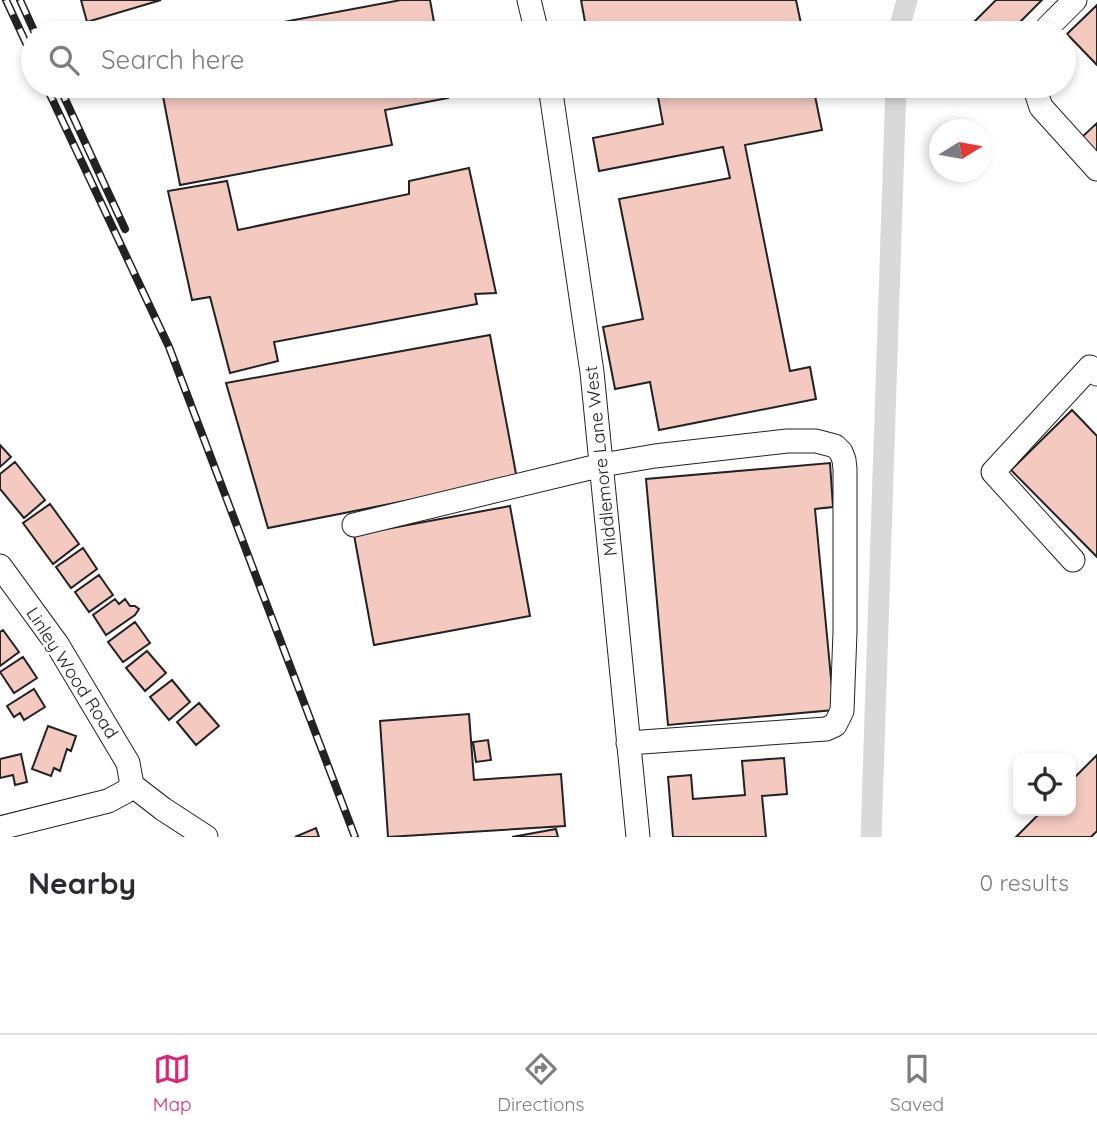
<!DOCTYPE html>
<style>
:root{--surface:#fff;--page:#f7f7f7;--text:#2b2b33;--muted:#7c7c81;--line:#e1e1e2;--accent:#db2777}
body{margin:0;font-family:Quicksand,sans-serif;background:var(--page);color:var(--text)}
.controls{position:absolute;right:21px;bottom:21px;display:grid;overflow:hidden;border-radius:14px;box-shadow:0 4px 10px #0003}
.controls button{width:63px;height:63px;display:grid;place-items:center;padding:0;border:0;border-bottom:2px solid var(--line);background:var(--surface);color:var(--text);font:35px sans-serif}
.compass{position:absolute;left:929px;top:119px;width:63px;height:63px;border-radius:50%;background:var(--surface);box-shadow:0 4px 10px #0003;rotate:79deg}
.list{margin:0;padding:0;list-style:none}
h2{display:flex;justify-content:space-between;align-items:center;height:91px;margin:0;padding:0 28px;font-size:30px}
h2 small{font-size:23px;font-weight:400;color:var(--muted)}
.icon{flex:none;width:38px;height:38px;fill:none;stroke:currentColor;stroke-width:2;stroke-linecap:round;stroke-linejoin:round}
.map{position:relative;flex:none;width:1097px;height:837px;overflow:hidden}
.search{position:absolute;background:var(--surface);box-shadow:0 4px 10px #0003;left:21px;right:21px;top:21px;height:77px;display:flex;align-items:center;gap:18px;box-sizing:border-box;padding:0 24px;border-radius:38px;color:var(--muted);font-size:26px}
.sheet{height:196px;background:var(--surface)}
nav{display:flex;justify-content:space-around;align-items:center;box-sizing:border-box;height:98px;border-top:2px solid var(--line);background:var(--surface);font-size:19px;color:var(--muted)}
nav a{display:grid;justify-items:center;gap:4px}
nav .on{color:var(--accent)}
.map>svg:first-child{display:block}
</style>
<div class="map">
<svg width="1097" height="837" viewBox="0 0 1097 837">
<rect width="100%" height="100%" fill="#fff"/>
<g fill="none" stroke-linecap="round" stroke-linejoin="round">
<path stroke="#d9d9d9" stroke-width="21" d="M898 33 907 0
M871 837 896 86"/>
</g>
<path fill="#f3c9c0" stroke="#222" stroke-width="2" d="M81 0H161L87 22Z
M401 0H430L436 33H225Z
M581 0H796L803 33H587Z
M996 0H1042L1009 33H988L975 21Z
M1097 5V65L1067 34Z
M161 86H446L448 98 385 110 392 145 180 185Z
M656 86H813L822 130 745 145 790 371 810 367 816 399 659 430 650 382 615 389 603 327 643 319 619 199 730 178 723 147 599 171 593 138 663 124Z
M1097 123V154L1081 138Z
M469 168 496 293 475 294 477 304 274 342 278 361 230 373 210 297 192 300 168 191 227 181 238 230 409 194V181Z
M490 335 517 479 268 528 226 383Z
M1072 410 1097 436V557L1011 470Z
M0 445 11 457 0 467Z
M15 462 45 500 24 518 0 489V474Z
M830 463 833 507 815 509 834 710 668 725 646 479Z
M50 504 79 544 53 564 23 523Z
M510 506 530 616 374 645 354 535Z
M83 548 97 569 71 588 56 567Z
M99 575 113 595 89 612 75 592Z
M115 599 119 604 125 599 130 606H135L139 609 135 615 106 635 93 615Z
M135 622 150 643 123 662 108 642Z
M3 630 19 652 0 666V632Z
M147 651 166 673 145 691 126 668Z
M23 657 37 678 14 693 0 672Z
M172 680 190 702 169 720 150 697Z
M34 689 45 707 24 720 20 713 14 717 7 706Z
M199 703 219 726 196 745 177 722Z
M469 714 474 780 561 774 565 826 388 837 380 721Z
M48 726 76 736 71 751 67 749 60 771 54 768 51 776 32 769Z
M488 740 491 760 476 762 473 742Z
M21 754 27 782 15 785 13 775 0 778V759Z
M1097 755V831L1091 837H1016L1042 811H1071V781Z
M784 758 787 794 762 796 766 837H673L668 777 691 775 693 799 745 795 742 761Z
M316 828 319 837H295Z
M556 829 558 837H512Z"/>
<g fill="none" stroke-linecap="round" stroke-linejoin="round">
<defs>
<path id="minor" d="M529 0 537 33
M1044 33 1048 27 1075 0
M550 86 592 372 638 837
M1034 86 1041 107 1097 169
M354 525 602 465 655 456 787 441H816L835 446 841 452 844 460 845 469V632L842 711 835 725 826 729 628 743
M1073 560 993 472 1090 367 1097 374
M0 566 57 644 128 763 132 785
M132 785 163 809 206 837
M0 828 108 801 125 792 132 785"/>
</defs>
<use href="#minor" stroke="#222" stroke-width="25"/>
<use href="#minor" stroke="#fff" stroke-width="23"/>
<defs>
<path id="rail" d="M6 0 33 58
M20 0 35 33
M46 86 169 347 355 837
M59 86 125 229"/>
</defs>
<use href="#rail" stroke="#222" stroke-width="8"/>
<use href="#rail" stroke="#fff" stroke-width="5" stroke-dasharray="16" stroke-linecap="butt"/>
</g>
<g text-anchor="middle" stroke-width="5" stroke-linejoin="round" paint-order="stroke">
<g font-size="18" fill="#222" stroke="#fff">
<text transform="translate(601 461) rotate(-96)" y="6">Middlemore Lane West</text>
<text transform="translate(72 673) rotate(57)" y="6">Linley Wood Road</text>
</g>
</g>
</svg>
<div class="controls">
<button><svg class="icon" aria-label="locate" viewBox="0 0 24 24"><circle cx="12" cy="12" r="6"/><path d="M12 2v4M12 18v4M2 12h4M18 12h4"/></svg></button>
</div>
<svg class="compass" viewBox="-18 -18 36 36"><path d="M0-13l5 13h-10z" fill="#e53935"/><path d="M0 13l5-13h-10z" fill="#7c7c81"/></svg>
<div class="search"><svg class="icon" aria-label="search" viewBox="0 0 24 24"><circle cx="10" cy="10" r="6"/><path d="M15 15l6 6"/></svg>Search here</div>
</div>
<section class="sheet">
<h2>Nearby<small>0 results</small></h2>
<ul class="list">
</ul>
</section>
<nav>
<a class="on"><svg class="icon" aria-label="map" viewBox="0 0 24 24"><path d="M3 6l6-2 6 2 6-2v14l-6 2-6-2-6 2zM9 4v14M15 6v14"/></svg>Map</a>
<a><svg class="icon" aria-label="directions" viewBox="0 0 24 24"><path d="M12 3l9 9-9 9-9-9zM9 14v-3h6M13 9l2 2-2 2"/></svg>Directions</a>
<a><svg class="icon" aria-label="saved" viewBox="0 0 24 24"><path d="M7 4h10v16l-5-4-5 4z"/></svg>Saved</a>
</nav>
